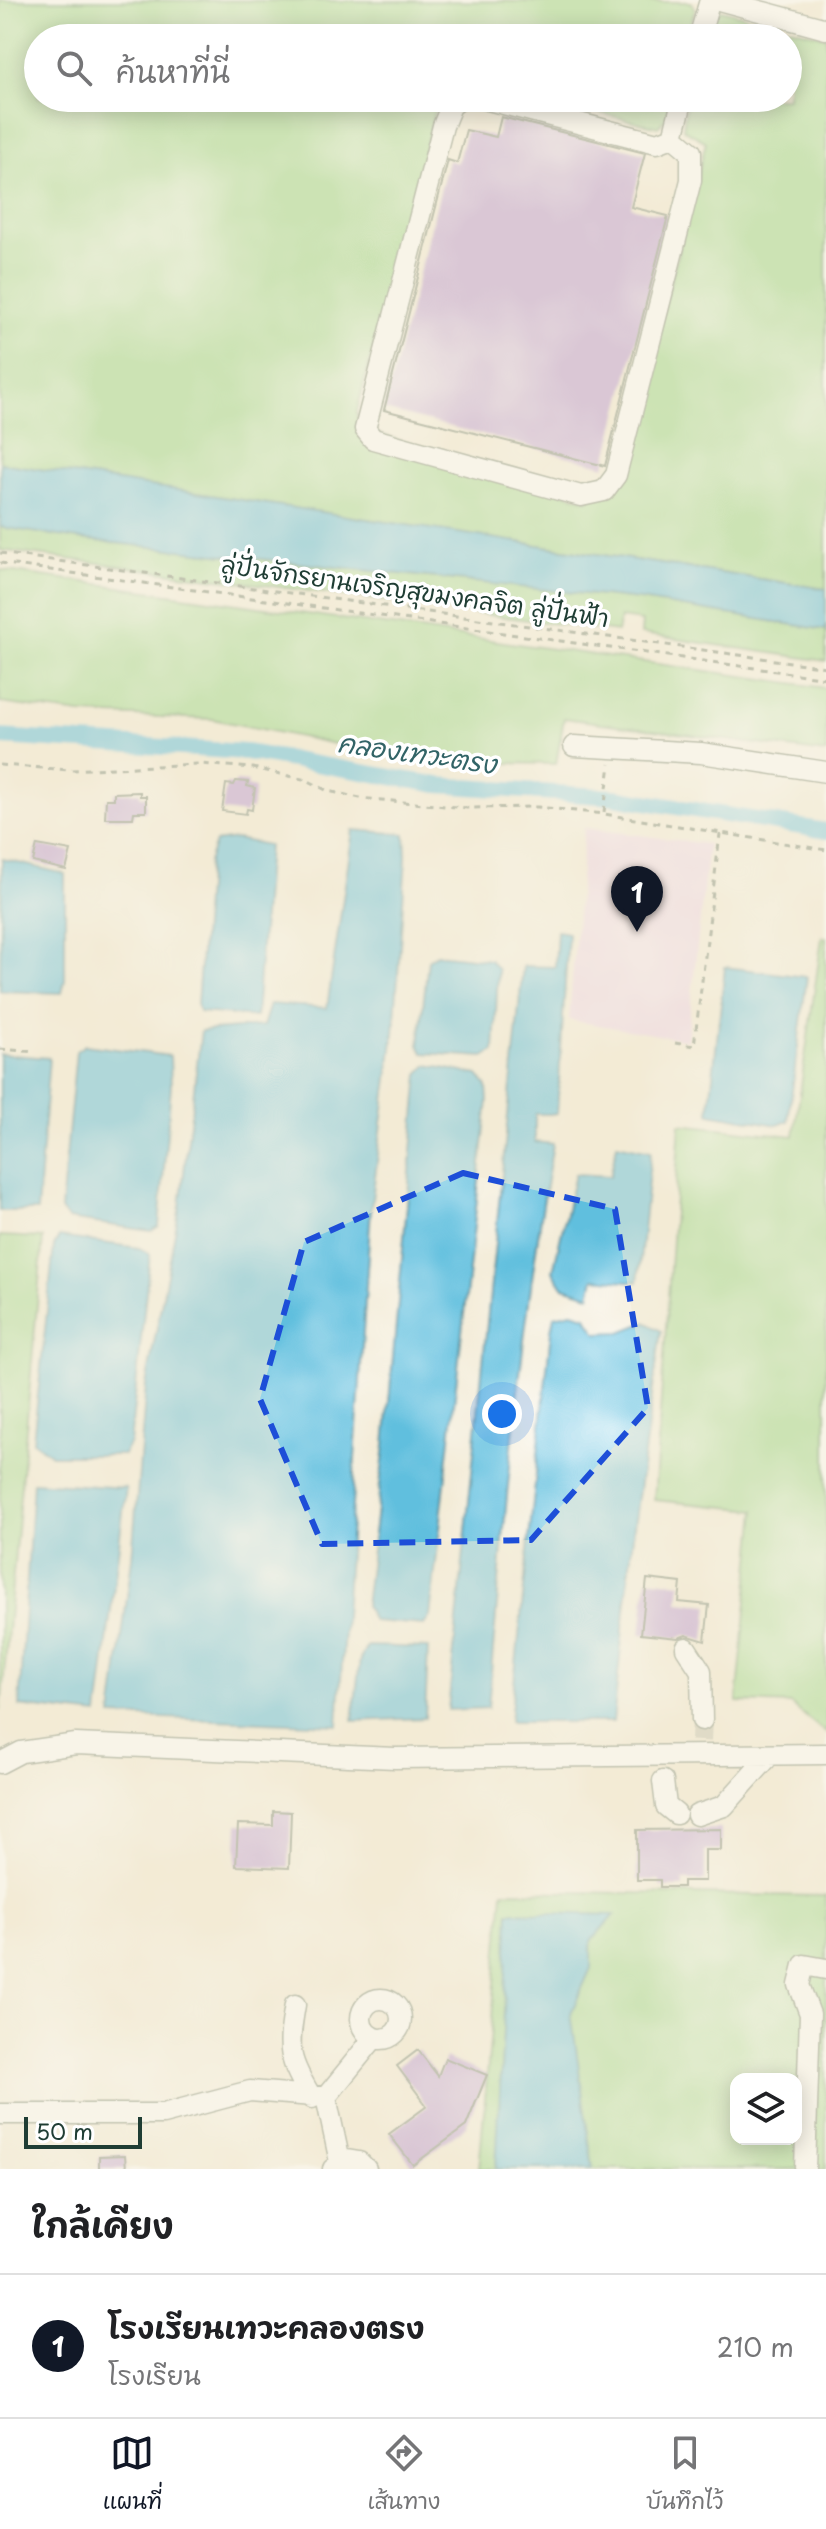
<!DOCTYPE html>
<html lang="th">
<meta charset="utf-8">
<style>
:root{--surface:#fff;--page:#f6f6f6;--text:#202124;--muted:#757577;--line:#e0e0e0;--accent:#111827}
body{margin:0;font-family:"Playpen Sans","Playpen Sans Thai",sans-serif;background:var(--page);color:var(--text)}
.controls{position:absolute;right:24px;bottom:24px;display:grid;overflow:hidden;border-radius:16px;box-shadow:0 4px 20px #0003}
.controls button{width:72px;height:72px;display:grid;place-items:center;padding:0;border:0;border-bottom:2px solid var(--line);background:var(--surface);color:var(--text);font:40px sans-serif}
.scale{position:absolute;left:24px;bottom:20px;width:118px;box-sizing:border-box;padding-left:8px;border:4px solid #1f3d34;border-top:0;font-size:22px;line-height:28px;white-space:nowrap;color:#1f3d34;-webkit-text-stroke:6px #fff;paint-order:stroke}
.you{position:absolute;left:502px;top:1414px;width:28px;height:28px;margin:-20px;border:6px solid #fff;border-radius:50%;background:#1a73e8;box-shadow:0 0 0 12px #1a73e833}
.badge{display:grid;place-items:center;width:52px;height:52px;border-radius:50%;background:var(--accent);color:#fff;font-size:26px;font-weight:700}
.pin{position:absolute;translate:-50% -66px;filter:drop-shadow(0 2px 4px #0008)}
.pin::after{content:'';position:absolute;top:42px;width:28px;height:24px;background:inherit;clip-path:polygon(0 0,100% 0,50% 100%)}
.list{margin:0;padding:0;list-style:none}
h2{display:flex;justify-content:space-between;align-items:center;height:104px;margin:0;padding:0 32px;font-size:34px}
h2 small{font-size:26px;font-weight:400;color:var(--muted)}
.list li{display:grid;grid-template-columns:52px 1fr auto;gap:24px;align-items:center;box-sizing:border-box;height:144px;padding:0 32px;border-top:2px solid var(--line)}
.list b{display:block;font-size:30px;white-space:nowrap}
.list p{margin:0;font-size:26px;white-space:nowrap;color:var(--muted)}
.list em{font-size:26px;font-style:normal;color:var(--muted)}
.icon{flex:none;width:44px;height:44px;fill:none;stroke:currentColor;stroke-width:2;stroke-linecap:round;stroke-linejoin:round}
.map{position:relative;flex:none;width:826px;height:2169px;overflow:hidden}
.search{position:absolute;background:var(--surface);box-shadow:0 4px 20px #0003;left:24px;right:24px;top:24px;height:88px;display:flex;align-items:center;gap:20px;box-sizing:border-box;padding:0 28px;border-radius:44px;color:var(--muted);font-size:30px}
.sheet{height:248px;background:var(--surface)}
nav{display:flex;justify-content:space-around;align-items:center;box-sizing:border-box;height:112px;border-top:2px solid var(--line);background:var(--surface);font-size:22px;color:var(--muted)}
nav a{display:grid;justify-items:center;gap:4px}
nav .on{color:var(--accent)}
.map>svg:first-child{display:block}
</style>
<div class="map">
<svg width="826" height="2169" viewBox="0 0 826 2169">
<rect width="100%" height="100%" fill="#fff"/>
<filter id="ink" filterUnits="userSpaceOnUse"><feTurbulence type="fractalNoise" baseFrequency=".0125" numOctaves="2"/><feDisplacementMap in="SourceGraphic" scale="16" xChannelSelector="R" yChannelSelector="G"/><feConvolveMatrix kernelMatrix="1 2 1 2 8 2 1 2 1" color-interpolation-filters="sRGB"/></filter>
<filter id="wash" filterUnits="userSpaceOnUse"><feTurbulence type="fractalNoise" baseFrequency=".006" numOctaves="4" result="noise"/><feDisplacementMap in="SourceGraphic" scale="32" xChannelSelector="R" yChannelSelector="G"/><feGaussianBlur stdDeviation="1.8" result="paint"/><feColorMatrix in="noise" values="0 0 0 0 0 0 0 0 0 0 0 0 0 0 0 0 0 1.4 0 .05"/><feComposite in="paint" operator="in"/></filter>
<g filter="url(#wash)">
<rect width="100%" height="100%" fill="#f3ebd6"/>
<path fill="#edd1e9" d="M584 828 708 844 687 1040 569 1020Z"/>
<path fill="#9ed98c" stroke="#5e8b60" stroke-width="2" fill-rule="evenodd" d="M0 0 691 2 695 9 687 38H38V98H438L357 411V427L588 500 624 464 706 142 683 129 687 98H788V38H706L711 15 721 10 826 37V589L0 463Z
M538 98H672L667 117 658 127Z
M0 527 79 539 640 600 826 630V661L641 634 642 621 620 618 617 632 0 550Z
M0 570 826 688V753L564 718 556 764 496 763 359 749 212 719 80 714 0 703Z
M822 937 826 938V1733L790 1704 737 1702 756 1510 654 1500 680 1124 794 1136Z
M0 1236 43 1238 1 1709H0Z
M503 1891 826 1896V2169H479ZM736 2079H796V2139H736Z"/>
<path fill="#60bfde" stroke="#407e89" stroke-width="2" d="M0 463 826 589V630L640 600 79 539 0 527Z
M353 830 405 834 406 857 394 1033 371 1207 338 1725 112 1716 132 1558 146 1385 180 1206 201 1031 263 1026 270 1004 327 1008Z
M236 839 268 845 256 1017 199 1012 197 1004 208 862 215 842Z
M2 859 65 874V980L62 993 0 991Z
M557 931 568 933 557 1114H535V1142L553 1144C520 1331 504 1519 488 1708L448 1710 523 966 555 967Z
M436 954 490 960 498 970 494 1051 484 1057 423 1053 419 1045 428 960Z
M725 967 807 977 788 1121 778 1125 709 1113Z
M85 1045 170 1056 171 1086 159 1226 151 1231 68 1219 61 1210 76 1051Z
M0 1054 49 1058 37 1211H0Z
M427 1065 478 1075 487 1086 488 1101 430 1616 424 1625 373 1621 365 1606 385 1445 419 1074Z
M617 1144 651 1151 638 1282 594 1278 590 1295 563 1287 553 1271 575 1174 610 1176Z
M59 1237 139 1248 150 1254 130 1443 123 1455H51L33 1441 54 1246Z
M572 1312 586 1316 597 1333 621 1332 646 1322 661 1331 634 1526 613 1722H510L551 1331 554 1316Z
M33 1482 126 1488 98 1715 19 1706Z
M367 1646 428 1648 425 1718 353 1721 360 1659Z
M509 1912 614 1915 591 1941V1968L571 2013 593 2169H496Z"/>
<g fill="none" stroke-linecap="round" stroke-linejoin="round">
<path stroke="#60bfde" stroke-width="16" d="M0 737 246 752 438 785 614 797 826 831"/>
</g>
<g id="blocks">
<path fill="#bc9bd5" d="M501 117 645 153 631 207 668 216 605 466 384 410 448 160 457 163 466 130 496 137Z
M236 781 248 782 247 786 255 788 252 810 247 809 246 814 222 811 226 784 234 785Z
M140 792V796H146V812H134L133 818H105L106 799H114V793Z
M37 845 71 851 66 870 33 862Z
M647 1579 681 1583 679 1602 709 1605 705 1641 686 1635 678 1638 641 1634Z
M273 1811 291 1812 289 1868 236 1866 238 1824 273 1825Z
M721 1829V1850H705V1881H683V1887H660V1880H637V1830Z
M418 2050 438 2076 445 2058 487 2075 466 2126 413 2165 389 2134 427 2106 397 2066Z
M125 2155 126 2169H99V2156Z"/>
</g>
</g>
<g filter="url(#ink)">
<use href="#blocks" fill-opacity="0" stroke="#899485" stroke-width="2"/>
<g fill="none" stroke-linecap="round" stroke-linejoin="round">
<path stroke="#c9c8b6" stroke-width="20" stroke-dasharray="20 10" stroke-linecap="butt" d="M701 1741 702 1720"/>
<defs>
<path id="minor" d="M719 0 826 29
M699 38 710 0
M461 98 451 106 443 126 365 429 373 439 581 496 604 491 616 475 691 180V152L673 137
M480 98 657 143 673 137 683 98
M574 746 701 753 826 772
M686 1648 701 1671 702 1720
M0 1763 21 1752 76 1744 395 1758 826 1754
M663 1781 666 1806 676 1814
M697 1815 724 1806 768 1757
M361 2019a20 20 0 1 1 40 0a20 20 0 1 1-40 0Z
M295 2005C287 2050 288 2059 312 2098
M326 2097 374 2038
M0 2114H163L250 2091 326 2097 340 2162
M333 2169 347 2160 359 2162 366 2169
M805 2169 810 2014 799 1985 804 1965 826 1969"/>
</defs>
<use href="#minor" stroke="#899485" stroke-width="23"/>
<path stroke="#899485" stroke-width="3" stroke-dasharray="6 6" stroke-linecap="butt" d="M0 553 826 667
M0 563 826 678
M0 765 70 770 199 764 253 768 307 780 328 791 360 798 467 808 537 807 604 814 826 850
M604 812 610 764
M675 1043 694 1046 720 834
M0 1049 35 1052"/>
<use href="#minor" stroke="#fff" stroke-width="20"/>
</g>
</g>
<path d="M0 0H826V2169H0ZM463 1173 615 1209 648 1408 531 1540 322 1544 260 1399 304 1242Z" fill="#f3ebd6" fill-opacity=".55" fill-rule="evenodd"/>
<path fill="none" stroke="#1d4ed8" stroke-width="6" stroke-dasharray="16 10" stroke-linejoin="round" d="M463 1173 615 1209 648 1408 531 1540 322 1544 260 1399 304 1242Z"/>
<g text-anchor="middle" stroke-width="7" stroke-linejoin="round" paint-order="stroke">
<g font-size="24" fill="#1f3d34" stroke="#fff">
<text transform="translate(415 592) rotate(8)" y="8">ลู่ปั่นจักรยานเจริญสุขมงคลจิต ลู่ปั่นฟ้า</text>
</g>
<g font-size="26" font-style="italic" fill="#326467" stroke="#fff">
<text transform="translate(417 754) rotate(8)" y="9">คลองเทวะตรง</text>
</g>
</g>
</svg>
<div class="controls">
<button><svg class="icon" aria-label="layers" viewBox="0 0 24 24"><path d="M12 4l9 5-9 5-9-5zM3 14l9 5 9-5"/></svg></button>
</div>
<div class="scale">50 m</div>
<div class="you"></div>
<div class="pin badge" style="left:637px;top:932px">1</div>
<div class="search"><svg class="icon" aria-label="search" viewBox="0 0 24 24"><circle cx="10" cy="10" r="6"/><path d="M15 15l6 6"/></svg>ค้นหาที่นี่</div>
</div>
<section class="sheet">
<h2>ใกล้เคียง<small></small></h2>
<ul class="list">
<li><span class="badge">1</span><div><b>โรงเรียนเทวะคลองตรง</b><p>โรงเรียน</p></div><em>210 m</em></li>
</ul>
</section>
<nav>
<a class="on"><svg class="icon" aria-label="map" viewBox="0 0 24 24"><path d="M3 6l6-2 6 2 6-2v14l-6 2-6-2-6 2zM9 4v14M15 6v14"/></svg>แผนที่</a>
<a><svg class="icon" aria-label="directions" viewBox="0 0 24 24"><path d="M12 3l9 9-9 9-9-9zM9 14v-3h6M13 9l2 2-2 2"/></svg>เส้นทาง</a>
<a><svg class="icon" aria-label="saved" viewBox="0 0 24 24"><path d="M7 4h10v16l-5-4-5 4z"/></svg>บันทึกไว้</a>
</nav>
